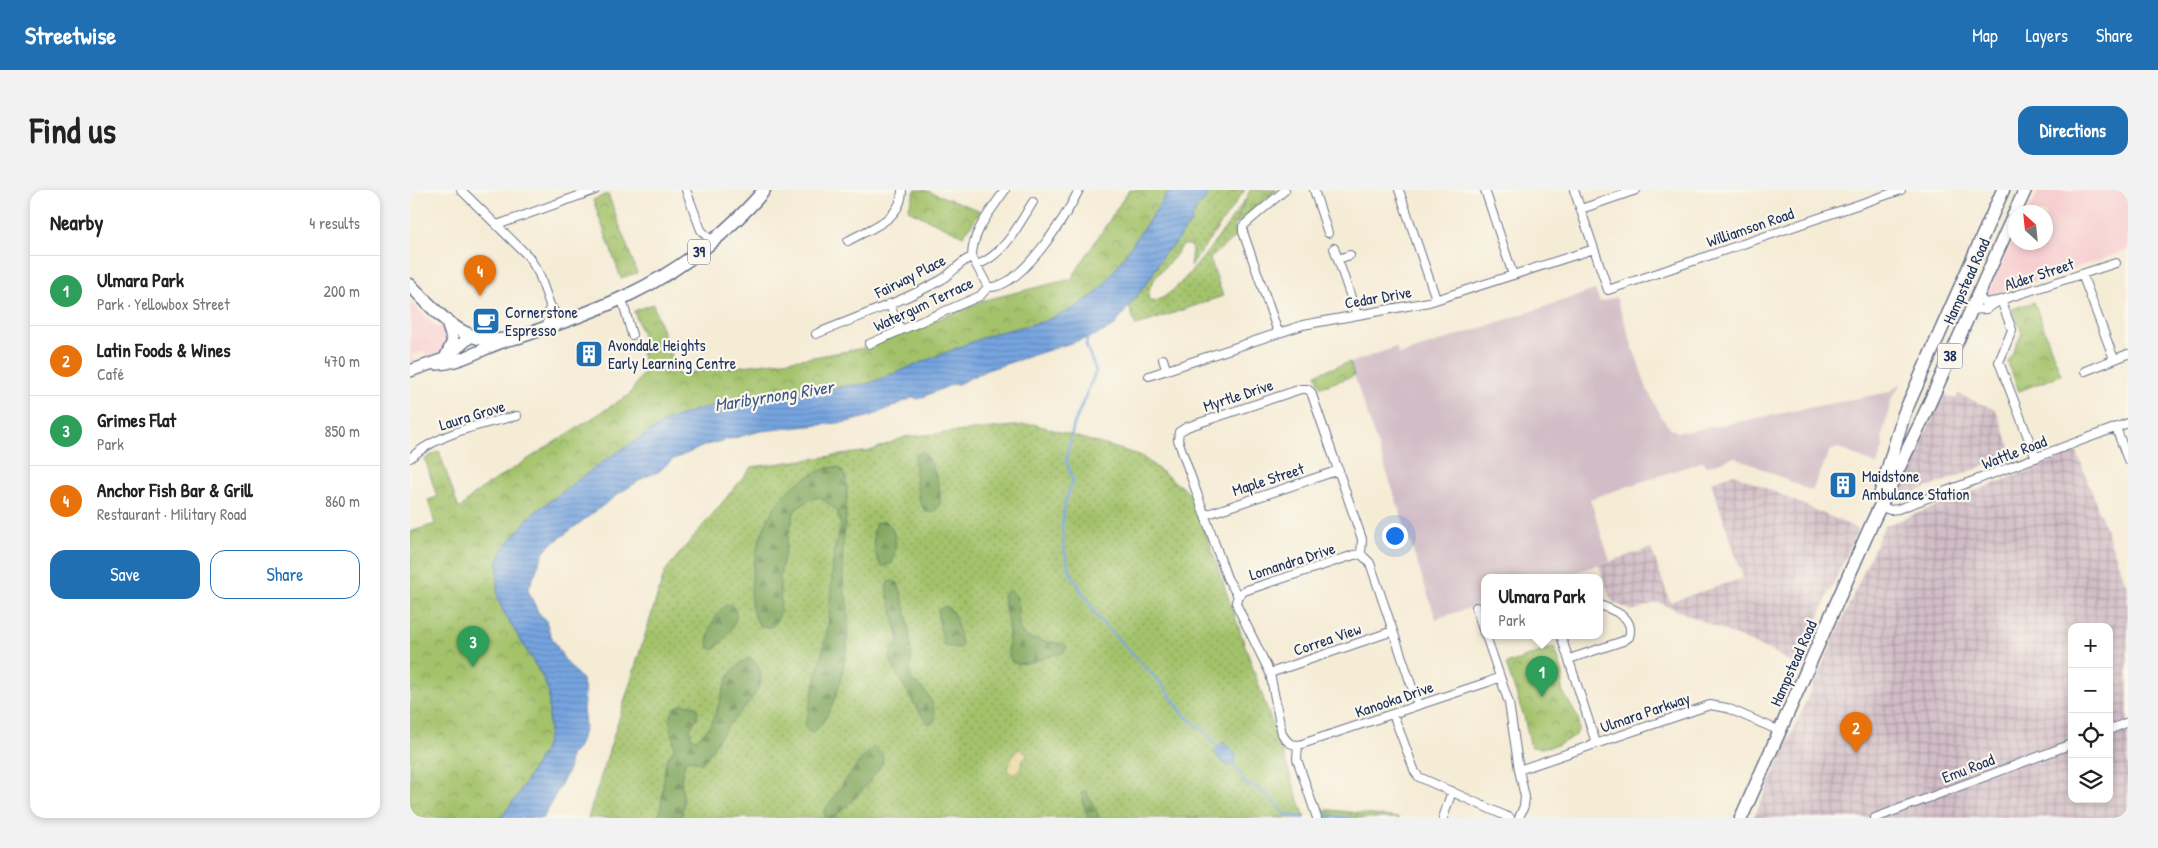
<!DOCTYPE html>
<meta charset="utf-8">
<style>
:root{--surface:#fff;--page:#f2f2f2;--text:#222;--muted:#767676;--line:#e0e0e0;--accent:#1f6fb2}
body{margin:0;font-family:"Patrick Hand",sans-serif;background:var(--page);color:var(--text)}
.controls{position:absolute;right:15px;bottom:15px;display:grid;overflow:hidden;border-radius:10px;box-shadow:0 2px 8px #0003}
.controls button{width:45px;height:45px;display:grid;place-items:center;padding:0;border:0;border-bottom:1px solid var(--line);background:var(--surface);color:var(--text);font:25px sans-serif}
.compass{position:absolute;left:1598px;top:15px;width:45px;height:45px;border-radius:50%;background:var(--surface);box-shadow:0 2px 8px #0003;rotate:333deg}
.you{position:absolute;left:984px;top:345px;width:18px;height:18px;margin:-12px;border:4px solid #fff;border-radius:50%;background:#1a73e8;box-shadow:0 0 0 8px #1a73e833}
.badge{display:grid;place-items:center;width:32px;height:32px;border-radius:50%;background:var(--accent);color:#fff;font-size:16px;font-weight:700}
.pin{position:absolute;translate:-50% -41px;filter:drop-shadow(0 1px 2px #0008)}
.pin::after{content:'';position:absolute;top:26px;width:18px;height:15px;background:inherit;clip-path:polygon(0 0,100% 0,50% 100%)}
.popup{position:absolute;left:1071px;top:384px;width:122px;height:65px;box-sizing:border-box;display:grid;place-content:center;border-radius:10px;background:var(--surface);filter:drop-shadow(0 1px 4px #0005);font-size:16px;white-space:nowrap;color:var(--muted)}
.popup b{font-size:19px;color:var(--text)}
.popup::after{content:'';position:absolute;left:50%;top:100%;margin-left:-10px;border:10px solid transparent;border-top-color:var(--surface)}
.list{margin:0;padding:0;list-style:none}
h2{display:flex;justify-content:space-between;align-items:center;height:65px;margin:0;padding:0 20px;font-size:21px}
h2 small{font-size:16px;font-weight:400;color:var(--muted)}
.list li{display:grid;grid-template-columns:32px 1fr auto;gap:15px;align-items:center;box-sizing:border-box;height:70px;padding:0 20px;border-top:1px solid var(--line)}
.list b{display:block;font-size:19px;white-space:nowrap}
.list p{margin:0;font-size:16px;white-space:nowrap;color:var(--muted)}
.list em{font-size:16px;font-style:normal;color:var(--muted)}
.actions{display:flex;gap:10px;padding:15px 20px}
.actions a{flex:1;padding:11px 0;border:1px solid var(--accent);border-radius:15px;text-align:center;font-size:18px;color:var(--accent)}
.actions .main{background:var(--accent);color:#fff}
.icon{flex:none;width:28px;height:28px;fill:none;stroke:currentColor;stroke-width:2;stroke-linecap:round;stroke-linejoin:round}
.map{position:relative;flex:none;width:1718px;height:628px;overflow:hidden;border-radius:15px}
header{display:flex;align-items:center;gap:30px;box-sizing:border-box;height:70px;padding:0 25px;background:var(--accent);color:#fff}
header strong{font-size:24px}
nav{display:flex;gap:28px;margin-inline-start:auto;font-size:18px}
.intro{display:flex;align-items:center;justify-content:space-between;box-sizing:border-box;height:120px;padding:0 30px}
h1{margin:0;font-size:35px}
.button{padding:12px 22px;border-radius:15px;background:var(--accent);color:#fff;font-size:18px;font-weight:700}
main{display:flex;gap:30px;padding:0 30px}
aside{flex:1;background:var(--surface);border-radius:15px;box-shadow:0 2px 8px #0003}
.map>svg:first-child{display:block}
</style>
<header>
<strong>Streetwise</strong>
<nav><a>Map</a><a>Layers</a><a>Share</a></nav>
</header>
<div class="intro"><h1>Find us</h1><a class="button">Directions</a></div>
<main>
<aside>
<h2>Nearby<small>4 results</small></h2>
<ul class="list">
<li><span class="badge" style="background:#2e9e5b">1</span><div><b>Ulmara Park</b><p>Park · Yellowbox Street</p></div><em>200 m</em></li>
<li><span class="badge" style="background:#e8710a">2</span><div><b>Latin Foods &amp; Wines</b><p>Café</p></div><em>470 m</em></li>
<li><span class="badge" style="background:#2e9e5b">3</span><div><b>Grimes Flat</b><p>Park</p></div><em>850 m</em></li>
<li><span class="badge" style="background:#e8710a">4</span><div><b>Anchor Fish Bar &amp; Grill</b><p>Restaurant · Military Road</p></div><em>860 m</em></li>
</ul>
<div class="actions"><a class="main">Save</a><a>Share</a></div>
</aside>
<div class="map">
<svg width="1718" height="628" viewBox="0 0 1718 628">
<defs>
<pattern id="industrial-grid" width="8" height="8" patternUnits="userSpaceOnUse" patternTransform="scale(1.25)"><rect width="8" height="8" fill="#d2bdc6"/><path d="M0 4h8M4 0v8" fill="none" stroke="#aa9aa4"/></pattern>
<pattern id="grass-dots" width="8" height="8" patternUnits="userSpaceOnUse" patternTransform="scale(1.25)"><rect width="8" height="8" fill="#a3c26b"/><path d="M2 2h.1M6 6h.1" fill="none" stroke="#849e5b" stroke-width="1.8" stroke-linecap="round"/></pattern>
<pattern id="forest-firs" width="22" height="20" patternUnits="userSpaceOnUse" patternTransform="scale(1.25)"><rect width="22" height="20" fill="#82a85f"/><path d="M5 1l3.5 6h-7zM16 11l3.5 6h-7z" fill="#6a8952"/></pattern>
<pattern id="sand-dots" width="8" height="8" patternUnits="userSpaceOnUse" patternTransform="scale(1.25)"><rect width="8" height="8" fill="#eeda9e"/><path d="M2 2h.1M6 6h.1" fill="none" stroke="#ccbb8a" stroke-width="1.8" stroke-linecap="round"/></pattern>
<pattern id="park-crowns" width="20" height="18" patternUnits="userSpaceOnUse" patternTransform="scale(1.25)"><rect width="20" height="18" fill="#a3c26b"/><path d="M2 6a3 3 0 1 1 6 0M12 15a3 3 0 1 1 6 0" fill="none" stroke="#849e5b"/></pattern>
<pattern id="water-rules" width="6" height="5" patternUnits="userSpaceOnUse" patternTransform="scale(1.25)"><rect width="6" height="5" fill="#76a4df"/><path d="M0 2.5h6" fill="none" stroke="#6086b8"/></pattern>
</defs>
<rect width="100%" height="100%" fill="#fbf7ec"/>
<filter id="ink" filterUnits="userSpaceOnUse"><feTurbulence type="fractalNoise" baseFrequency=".02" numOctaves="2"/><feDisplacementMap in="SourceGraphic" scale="10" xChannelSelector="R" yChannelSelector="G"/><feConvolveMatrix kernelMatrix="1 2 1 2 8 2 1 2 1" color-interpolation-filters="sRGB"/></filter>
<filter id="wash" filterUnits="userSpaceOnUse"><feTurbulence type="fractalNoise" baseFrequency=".0096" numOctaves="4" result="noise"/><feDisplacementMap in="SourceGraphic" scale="20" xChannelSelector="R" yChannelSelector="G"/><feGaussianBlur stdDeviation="1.12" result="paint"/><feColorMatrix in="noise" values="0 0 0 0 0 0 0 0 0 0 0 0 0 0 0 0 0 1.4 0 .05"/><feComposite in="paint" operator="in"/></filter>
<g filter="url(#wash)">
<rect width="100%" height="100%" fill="#f5ecd6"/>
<path fill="#f7cfd1" d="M1629 0H1718V60L1575 108 1605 47 1606 52H1636V22H1618Z
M0 112 28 139 31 135 39 146 32 164 18 170 15 161 1 166 6 174 0 176Z"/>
<path fill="url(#industrial-grid)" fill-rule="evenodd" d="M1533 204 1546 209 1548 204 1586 220 1603 265 1485 310Z
M1667 262 1718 399V628H1344L1474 336ZM1662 437H1699V609H1662Z
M1324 284 1448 339 1387 475 1372 468 1368 464 1248 412 1222 421 1201 411 1189 375 1241 358 1260 412 1333 388 1301 292Z"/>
<path fill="#d2bdc6" d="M1185 100 1190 112 1206 107 1237 199 1252 228 1259 237 1267 242 1282 241 1479 202 1492 192 1482 208 1472 246 1473 257 1467 275 1429 258 1420 261 1402 301 1325 267 1296 277 1294 271 1180 309 1200 371 1148 388H1074V413L1026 429 940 173 986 157 989 165Z"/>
<path fill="url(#grass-dots)" stroke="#5f7864" d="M800 0H835L780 77 782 59 780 55C776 55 775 54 772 56 769 58 768 62 766 65 756 78 734 93 739 111 763 118 823 26 837 7L824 36 827 45 800 68 813 106 726 136 719 117 741 87 754 63 764 55Z
M623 234 730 265 783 306 895 628H178L255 381 342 277 460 261 495 247Z"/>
<path fill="url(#forest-firs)" stroke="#4e6c5e" d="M513 262C522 269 537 310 527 319 506 338 504 275 505 265Z
M424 277 430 278 436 288 437 301C437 329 431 357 433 385 433 398 437 410 438 423 439 460 431 516 404 542H399L395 536 418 437 424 360 431 336 427 321 410 307 401 309 385 320C379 340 375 361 371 381 367 399 377 424 362 437L350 436C346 429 341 419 341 410 340 378 350 334 371 308 383 294 407 279 424 277Z
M474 331C488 337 487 361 482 373L472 377C464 369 461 343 466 333Z
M483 391 488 393C495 414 500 440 501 462 502 469 499 481 500 485 501 491 506 493 510 496 520 506 525 517 525 531L519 534C513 531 482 477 480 469 480 464 481 461 483 457L488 454 489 450 476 397 478 392Z
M599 400C615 406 603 432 613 444 619 451 646 452 656 455V459L654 462 618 473 607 474 602 472 598 463 599 440 593 405Z
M320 414C337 427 314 448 305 460L299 458C295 445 306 417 320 414Z
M536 416C548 422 548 444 552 456L550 458 534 456 528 427V420Z
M341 468C368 491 332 518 317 537 309 547 303 559 295 570L291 574 280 569 275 571 271 592 274 611 271 628H246L250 622 256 570C261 565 265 559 264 552 264 548 262 544 261 540 258 521 266 510 285 516L288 521 287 528 280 539 281 547 286 549C317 532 304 479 341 468Z
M463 557C467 560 472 563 473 568 475 578 433 622 423 627 421 628 418 628 416 628L414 621 448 573Z
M676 601 690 628H678L672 610 671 603Z"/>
<path fill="url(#sand-dots)" stroke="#84847e" d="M610 559 617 564 612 571 610 580 603 585 599 583C597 574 603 563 610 559Z"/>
<path fill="url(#park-crowns)" stroke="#5f7864" d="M505 0H515L571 21 553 46 498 20Z
M719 0H760L697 91 685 104 663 119 632 132 582 144 460 193 321 212 286 220 256 231 194 271 121 325 88 370 87 398 94 423 133 488 139 503V544L134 561 107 606 91 628H0V342L25 334 18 310 27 307 15 269 29 261 49 319 68 301 220 204 236 178 228 153 234 150 224 121 243 114 268 184 398 168 459 157 575 110 661 89Z
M840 0H867L824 36Z
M198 4 227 83 211 88 183 10Z
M1624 112 1651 185 1609 201 1598 173 1612 143 1602 119Z
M940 172 944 186 911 197 906 184Z
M1145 457 1153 484 1152 500 1168 528 1169 538 1166 545 1148 555 1130 558 1122 557 1120 554 1114 527 1096 474Z
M912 619 989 628H915Z"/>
<path fill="url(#water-rules)" stroke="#486a9e" d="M760 0H800L795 10 787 16 781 32 764 55 754 63 741 87 703 137 686 145 577 180 548 194H543L508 209 504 207 461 226 437 232 351 241 296 255 262 270 248 282 235 287 211 302 139 356 134 362 118 400 128 422 136 431 140 444 154 469 173 491 175 503 173 519 175 536 171 551 165 561 160 565 158 581 133 628H91L107 606 134 561 139 544V503L133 487 94 423 88 410 87 398 88 370 94 358 121 325 194 271 256 231 286 220 321 212 460 193 582 144 632 132 663 119 685 104 697 91Z
M813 552 826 564 823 576 814 574 804 562Z"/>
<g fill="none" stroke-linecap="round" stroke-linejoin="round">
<path stroke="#76a4df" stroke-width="2.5" d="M678 145 676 155 686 181 664 234 656 269 663 291 656 309 652 334 654 358 660 382 688 428 752 495 776 527 795 541 810 559
M824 574 836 594 855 602 875 624 894 628
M915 625 941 628"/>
</g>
</g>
<g filter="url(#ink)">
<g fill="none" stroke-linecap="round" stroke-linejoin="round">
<defs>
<path id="street" d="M51 0 119 67 129 84 140 115 145 123 156 131
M276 0 291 40 302 52
M904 0 918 43
M989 0 1026 109
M1075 0 1103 85
M1164 0 1198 100 1491 0
M1171 19 1226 0
M87 35 185 0
M438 51C460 38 492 30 492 0
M924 58 947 125
M562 67 578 97C610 100 656 26 669 0
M928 69 940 65
M567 75C595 64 607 37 623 12
M1672 84 1704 169
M1568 106 1575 113 1587 111
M212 109 222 145
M1591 110 1602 140 1589 172 1626 268
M479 114 491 140
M1561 120 1576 119 1591 110 1706 73
M137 137 140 115
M868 142 833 42V36L875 0
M406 144C447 127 491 112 531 90 542 84 551 70 562 67 562 41 581 21 595 0
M459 154 570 106 578 97
M753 169 756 179
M1675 181 1718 164
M739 186 893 135 1019 112 1184 59
M1706 238 1718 270
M0 268C29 243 71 234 107 226
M1470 316 1480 320 1488 319 1718 233
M795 325 929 280
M828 406 817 388 768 250 769 242 777 237 891 199H897L901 202 952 349 951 364
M1066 417 1074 443
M1076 446 1099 513 1109 580 1115 607 1114 616 1109 628
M1151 446 1186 553
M1159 469 1213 451 1219 447C1225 427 1205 421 1190 415
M860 483 983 441
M1008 515 960 373 951 364 944 365 834 401 828 406 826 412 828 418 860 483 872 544C877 552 881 557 892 554L1078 492 1090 487
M983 524 1005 582 1009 587 1100 628
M1699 540 1718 532
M888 555 887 569 907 628
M1109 580 1300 515 1317 518 1370 541
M1033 628 1042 601
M1465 628 1662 554"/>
<path id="secondary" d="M35 168 43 151 36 130
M26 174C49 174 73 158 95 151
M0 181 34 169 61 146"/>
<path id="primary" d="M0 95C33 128 57 161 109 147 188 120 247 100 311 44 326 30 342 16 354 0
M1471 302 1494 224 1593 0
M1331 628 1463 331 1511 232 1615 0"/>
</defs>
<use href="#street" stroke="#677188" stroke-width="10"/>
<use href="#secondary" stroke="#677188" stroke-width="14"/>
<use href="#primary" stroke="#677188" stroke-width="15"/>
<use href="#street" stroke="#fff" stroke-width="8"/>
<use href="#secondary" stroke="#fff" stroke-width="11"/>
<use href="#primary" stroke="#fff" stroke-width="12"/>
</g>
</g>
<defs>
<symbol id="cafe-square" viewBox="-11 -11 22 22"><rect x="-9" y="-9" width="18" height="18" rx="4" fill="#1f6fb2" stroke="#fbf7ec"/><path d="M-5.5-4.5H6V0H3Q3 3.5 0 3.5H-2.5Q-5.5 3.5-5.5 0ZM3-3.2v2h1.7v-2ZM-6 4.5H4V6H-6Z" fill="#fff"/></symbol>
<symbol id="building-square" viewBox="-11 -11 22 22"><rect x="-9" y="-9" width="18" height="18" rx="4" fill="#1f6fb2" stroke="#fbf7ec"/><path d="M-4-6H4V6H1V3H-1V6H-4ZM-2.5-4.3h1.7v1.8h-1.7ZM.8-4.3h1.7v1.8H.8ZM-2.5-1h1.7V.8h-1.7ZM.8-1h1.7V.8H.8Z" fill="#fff"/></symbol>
</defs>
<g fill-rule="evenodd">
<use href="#cafe-square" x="60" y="115" width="32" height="32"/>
<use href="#building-square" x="163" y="148" width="32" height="32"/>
<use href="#building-square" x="1417" y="279" width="32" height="32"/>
</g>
<g text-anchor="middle" stroke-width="4.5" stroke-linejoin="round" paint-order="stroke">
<g fill="#fbf7ec" stroke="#5e6b89" stroke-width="1">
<rect x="278" y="49.5" width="22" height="25" rx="4"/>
<rect x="1527.5" y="153.5" width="25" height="25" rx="4"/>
</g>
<g font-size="15" font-weight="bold" fill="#1b2f5e">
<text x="289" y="67">39</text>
<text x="1540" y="171">38</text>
</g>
<g font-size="16" fill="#1b2f5e" stroke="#fbf7ec">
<text transform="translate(1340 37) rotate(-19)" y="6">Williamson Road</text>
<text transform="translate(1629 84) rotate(-18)" y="6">Alder Street</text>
<text transform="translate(500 86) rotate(-27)" y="6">Fairway Place</text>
<text transform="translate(1556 91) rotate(-66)" y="6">Hampstead Road</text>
<text transform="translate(968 107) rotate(-10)" y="6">Cedar Drive</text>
<text transform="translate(513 114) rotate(-25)" y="6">Watergum Terrace</text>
<text transform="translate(828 205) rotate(-18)" y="6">Myrtle Drive</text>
<text transform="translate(62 225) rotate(-17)" y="6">Laura Grove</text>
<text transform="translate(1604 262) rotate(-21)" y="6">Wattle Road</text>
<text transform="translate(858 289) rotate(-18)" y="6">Maple Street</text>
<text transform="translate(882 371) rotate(-18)" y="6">Lomandra Drive</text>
<text transform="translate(917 449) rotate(-19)" y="6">Correa View</text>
<text transform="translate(1383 473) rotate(-66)" y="6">Hampstead Road</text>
<text transform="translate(984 509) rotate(-19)" y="6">Kanooka Drive</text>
<text transform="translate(1235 522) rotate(-19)" y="6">Ulmara Parkway</text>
<text transform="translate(1558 578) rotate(-21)" y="6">Emu Road</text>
</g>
<g font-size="16" fill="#1b2f5e" stroke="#fbf7ec" text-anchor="start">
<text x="95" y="128">Cornerstone<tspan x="95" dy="18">Espresso</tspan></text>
<text x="198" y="161">Avondale Heights<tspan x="198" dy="18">Early Learning Centre</tspan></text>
<text x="1452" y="292">Maidstone<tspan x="1452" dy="18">Ambulance Station</tspan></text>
</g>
<g font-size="18" font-style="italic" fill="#3b588b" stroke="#fbf7ec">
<text transform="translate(364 206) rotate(-9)" y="6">Maribyrnong River</text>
</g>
</g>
</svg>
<div class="controls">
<button>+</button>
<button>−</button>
<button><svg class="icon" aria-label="locate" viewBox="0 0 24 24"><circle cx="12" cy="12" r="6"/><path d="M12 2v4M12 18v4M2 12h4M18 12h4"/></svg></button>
<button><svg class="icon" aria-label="layers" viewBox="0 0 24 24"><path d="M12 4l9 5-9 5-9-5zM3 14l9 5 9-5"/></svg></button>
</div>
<svg class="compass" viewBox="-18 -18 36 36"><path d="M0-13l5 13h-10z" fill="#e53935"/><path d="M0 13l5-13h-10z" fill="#767676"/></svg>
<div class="you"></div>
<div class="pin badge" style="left:1132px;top:507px;background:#2e9e5b">1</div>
<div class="popup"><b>Ulmara Park</b>Park</div>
<div class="pin badge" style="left:1446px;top:563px;background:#e8710a">2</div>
<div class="pin badge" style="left:63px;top:477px;background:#2e9e5b">3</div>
<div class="pin badge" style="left:70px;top:106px;background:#e8710a">4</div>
</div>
</main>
